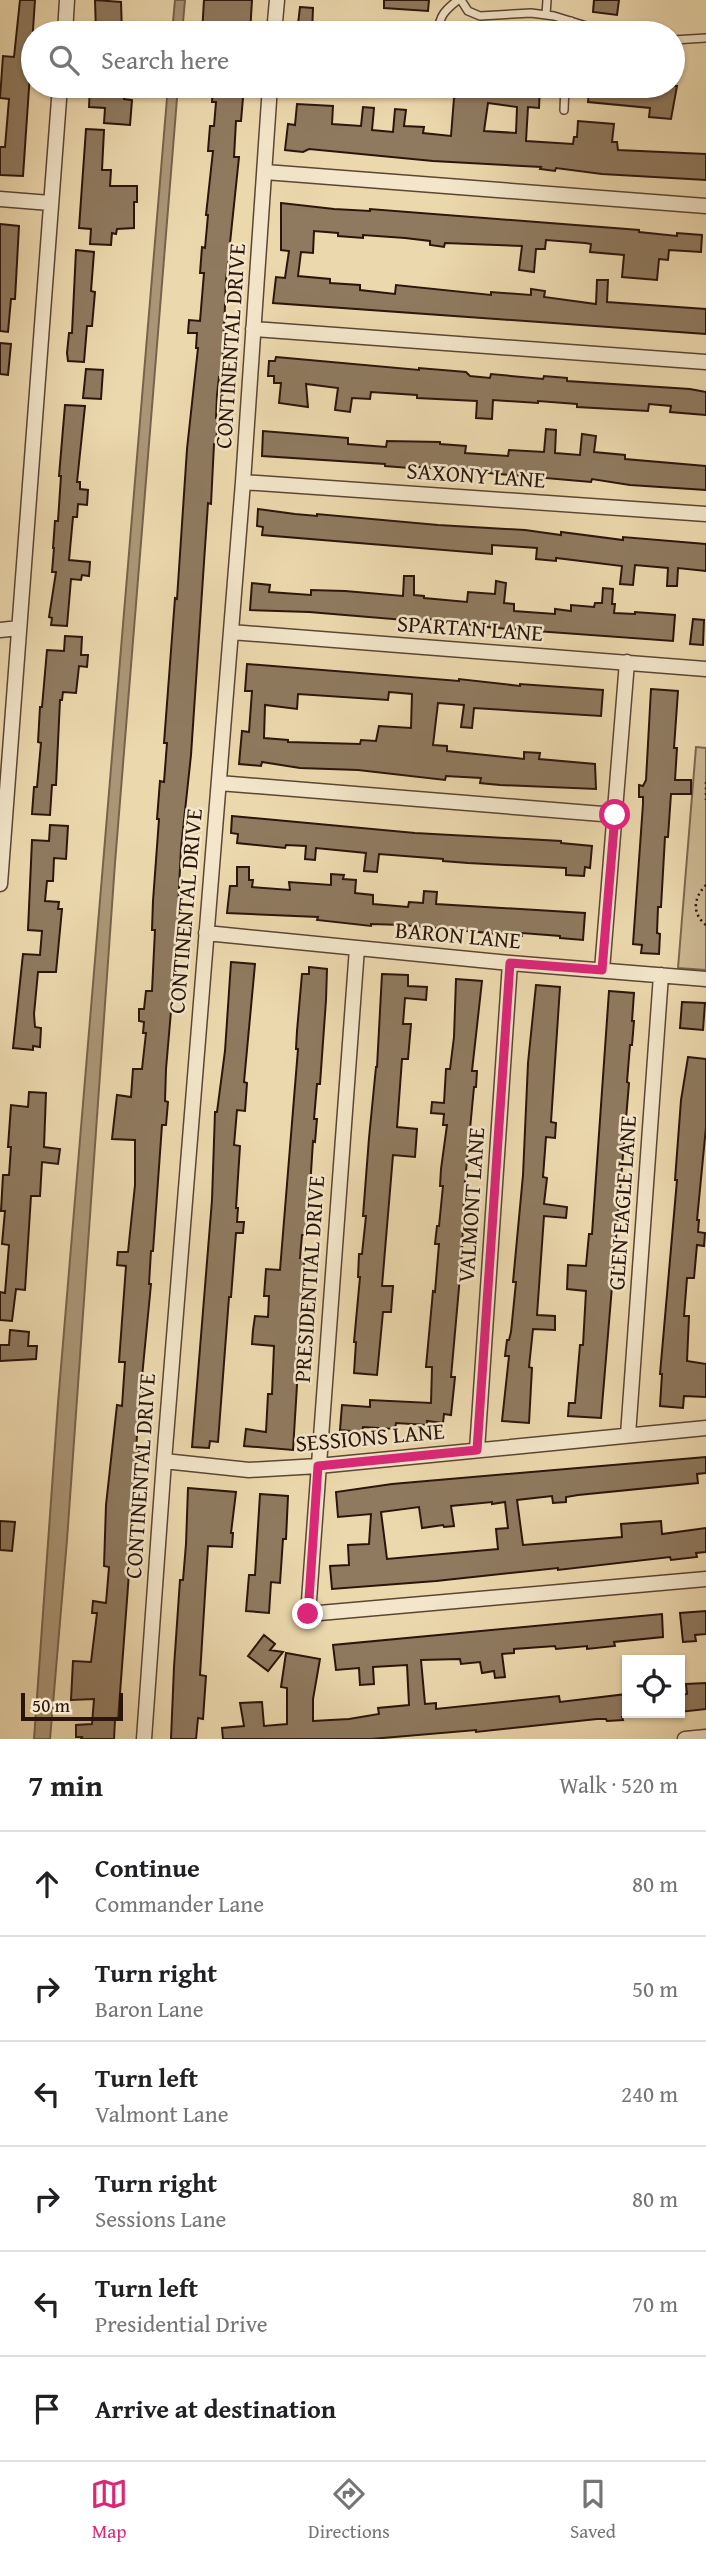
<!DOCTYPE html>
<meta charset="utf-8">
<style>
:root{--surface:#fff;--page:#f2f2f2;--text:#202124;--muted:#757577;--line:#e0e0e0;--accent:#db2777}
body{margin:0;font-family:"Gentium Book Plus",serif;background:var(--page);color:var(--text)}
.controls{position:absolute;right:21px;bottom:21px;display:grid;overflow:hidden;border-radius:0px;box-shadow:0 2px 5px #0004}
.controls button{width:63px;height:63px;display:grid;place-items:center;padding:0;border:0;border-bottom:2px solid var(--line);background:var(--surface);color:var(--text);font:35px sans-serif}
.scale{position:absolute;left:21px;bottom:18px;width:102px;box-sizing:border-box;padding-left:7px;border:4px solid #2b150b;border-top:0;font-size:19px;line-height:24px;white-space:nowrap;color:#2b150b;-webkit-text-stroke:5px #f3e6ca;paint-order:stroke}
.stop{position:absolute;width:21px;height:21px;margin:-16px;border:5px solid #db2777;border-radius:50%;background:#fff}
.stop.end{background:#db2777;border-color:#fff;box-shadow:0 2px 7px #0008}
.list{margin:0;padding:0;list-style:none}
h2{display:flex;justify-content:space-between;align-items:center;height:91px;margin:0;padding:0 28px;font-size:30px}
h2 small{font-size:23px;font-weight:400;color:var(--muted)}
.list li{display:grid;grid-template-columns:46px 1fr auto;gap:21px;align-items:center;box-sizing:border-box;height:105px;padding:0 28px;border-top:2px solid var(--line)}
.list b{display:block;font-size:26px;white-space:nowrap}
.list p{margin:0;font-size:23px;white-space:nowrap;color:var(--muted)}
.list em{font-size:23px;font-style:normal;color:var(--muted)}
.icon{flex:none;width:38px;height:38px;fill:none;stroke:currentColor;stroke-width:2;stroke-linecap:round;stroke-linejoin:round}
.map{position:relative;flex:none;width:706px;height:1739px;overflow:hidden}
.search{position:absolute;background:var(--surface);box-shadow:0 2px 5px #0004;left:21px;right:21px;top:21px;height:77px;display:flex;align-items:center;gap:18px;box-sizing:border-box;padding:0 24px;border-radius:38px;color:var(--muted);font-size:26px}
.sheet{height:721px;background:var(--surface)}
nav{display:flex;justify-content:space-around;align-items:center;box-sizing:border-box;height:98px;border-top:2px solid var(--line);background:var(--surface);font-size:19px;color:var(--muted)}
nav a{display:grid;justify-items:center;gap:4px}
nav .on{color:var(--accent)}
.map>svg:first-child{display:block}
</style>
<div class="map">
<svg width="706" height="1739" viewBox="0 0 706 1739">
<rect width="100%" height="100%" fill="#ecd8ad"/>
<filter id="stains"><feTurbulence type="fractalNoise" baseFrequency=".00286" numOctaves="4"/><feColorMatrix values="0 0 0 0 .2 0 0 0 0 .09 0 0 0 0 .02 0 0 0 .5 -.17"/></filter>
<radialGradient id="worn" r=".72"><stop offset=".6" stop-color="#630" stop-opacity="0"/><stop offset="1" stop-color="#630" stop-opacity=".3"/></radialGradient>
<path fill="#cbb791" stroke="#7b664e" stroke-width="2" d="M696 747 706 748V970L678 968Z"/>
<path fill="#aa9676" stroke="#77624b" stroke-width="2" d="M175 0H185L182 33H172Z
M168 86H178L115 863 67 1540 50 1739H34L58 1403Z"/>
<path fill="#8f7a5f" stroke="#2b150b" stroke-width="2" fill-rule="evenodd" d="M20 0H35L23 176 0 175V147H5L9 99 0 98 3 56 14 57Z
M95 0 121 2 122 33H96Z
M204 0H252L250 33H202Z
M384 0H429L428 11 384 8Z
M594 0H619L617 15 593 12Z
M300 7 313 8 312 33H297Z
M90 86H108L107 95 124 96V99L132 100 130 125 104 123 105 108 89 107Z
M213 86H244L241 121H236L234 157H239L226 281 222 377H219L217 395 216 418H218L216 444H214L211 504 208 503 191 755 181 848 178 909 179 913H182L180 930H178L166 1069 165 1101 168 1102 166 1125H162L153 1251H151L149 1284H151L142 1377H145L143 1395 140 1394 136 1450H139L127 1572 129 1573 118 1720H115L114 1739H81L82 1737H76V1725L92 1724 94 1699 71 1700 73 1661 91 1662 97 1613H92L93 1601 106 1603 109 1567 104 1566 106 1505 117 1405 122 1406 125 1362H119L126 1266 117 1265 118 1252H128L135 1185V1140L112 1139 117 1095 131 1097 133 1069H142L146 1033H143L144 1022 139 1021V1009H144L146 991H152L155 930H152L153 901 159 819H157L160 781 164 782 167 743H164L175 598 177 599 187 449 198 348H196L197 333H188L189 320 200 321 204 273H200L202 247 205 248 208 215H206L213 151H208L210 126H214L216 102H212Z
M460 86H540L539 108 528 107 526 141 573 144 574 137H577L578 121 614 124 612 142H617L618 150 706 154V180L602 174 556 168 555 171 540 169 541 167 433 161 309 149 303 152 285 150 288 124 295 125 297 104 333 106 332 124 361 126 363 107 374 108 372 130 393 132 395 109 406 110 404 126 424 127 423 133 451 136 454 98 458 96ZM488 103 517 107 516 133 484 131Z
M592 86H677L671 119 649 117 650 108 588 102 589 92H592Z
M86 129 104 130 102 170H111L110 186H137V202H134V228L117 229 116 234 112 233 111 245 90 244 91 229 79 228Z
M281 203 334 209 370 211V209L639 230V232L677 236V233L702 235 701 252 669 250 668 260 659 259 657 280 622 277 624 255 590 252 591 244 585 243 546 240 545 249H536L534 272 519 270 522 246 445 243 444 247 430 245V241L405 238 363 235V238L338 236V233L314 231 313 253 301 252 298 276 330 279V283L360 285V290L395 294 396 285 491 295V292L531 295V289L545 291 544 297 596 304 597 280H608L607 302 706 309V334L273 303 276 277 285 278 289 251 281 250Z
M0 224 19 226 15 299H11L8 332 0 331Z
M76 250 94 252 91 291 95 292 92 326H87L84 362 68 361 67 353 69 333H72Z
M0 343 11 344 8 375 0 374Z
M276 357 419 370V368L466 372 470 376 490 378 491 374 543 379 544 376 567 378V381L690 389 706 392V415L670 412 671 406 649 404 648 411 577 407V404L538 401V403L493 400 492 419 476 418 477 401 417 398V395L371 392 370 399 352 398 350 412 335 410 338 388 306 384 308 407 279 403 281 383H274V376H268L269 361H275Z
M86 369 103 370 101 399 83 398Z
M65 405 85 406 77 482H80V489L88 490 87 505 78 504 77 517H73L69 560 90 562 89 576 82 575 81 580 71 579 67 626 51 625 52 618 49 617 56 572H52L54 548H53L55 521H58L61 476H59Z
M546 429 556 430 555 453 580 455 582 434 596 436 594 452 625 455V459L706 466V490L630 485 592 479 591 482 409 466V468L385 466V464L262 456 263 431 348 438V444L386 447 387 441 440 442V444L466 446 465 453 508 456 509 450 544 452Z
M258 509 295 514 317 516V514L438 525 525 530 561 535V532L623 540V537L706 544V571L678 568 677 586H667L668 568 635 565 633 585 620 584 622 566 556 558V561L536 559 537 548 492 545V554L262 535 263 527 257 526Z
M404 576H414V595L424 596V598L467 602 468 592 495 594 496 581 506 583 504 603 514 604V611L555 614V609L571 611V605L594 607 595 603H602L603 588 613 589 612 604H615L614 613 635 614V612L675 615 673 641 495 628 428 619V622L309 612 250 610 252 583 270 585 269 592 311 595V590L345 591 403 596Z
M693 619 704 620 703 645 690 644Z
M65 636 82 637 81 655H88L87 667 79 666 76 693 63 692 62 700H60L56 785H52L50 815 32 814 34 787H37L41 743 38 742 40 707H42L47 650 64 651Z
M247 664 459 681V679L520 686V684L603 690 601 716 474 708 472 728 461 727 464 705 438 703 433 745 447 746V751L524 759V752L540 753 539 759 595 764 596 789 500 785 480 783 481 778 446 776 445 780 358 770 300 768 262 762 261 766 239 764 242 731 249 732 252 691H245ZM389 692 412 694 411 728 379 726 376 741 361 740 360 744 288 742V740L264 738 265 705 297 709 298 694 388 700Z
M651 689 678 691 674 748H677L675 780H691V794H671L668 837H665L661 907H658L657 933 660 934 659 954 641 953 642 945 633 944 643 804V797H639V785L643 786 646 780Z
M232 816 415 833 561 841V843L592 846 590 868 585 867 584 876 566 875V868L468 863 443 861V859L379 854 377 872 364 871 366 853 316 848 315 860 305 859 306 846 286 845 285 848 237 843 238 834 231 833Z
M50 825 68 826 66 859 54 858 53 881H47L45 901 59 902 58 909H62L56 972H38L34 1014 35 1027 41 1028 40 1047 33 1046V1050L13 1048 23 954 40 955 42 931 28 930 32 840 49 841Z
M237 867H249V880H253L252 887 290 890 289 882 331 885V874L344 875 343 879 356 880 355 893 373 895V904L408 907 409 902 423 903 424 891 437 892 436 904 585 913 583 940 560 938V936L522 933V936L403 925 371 924V926L317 920 318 917 227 913 230 886H237Z
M231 962 255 964 244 1082 247 1083 245 1111 237 1110 234 1145 240 1146 236 1208H238L237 1222H244L243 1233H236L231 1297H229L218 1442 210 1441 209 1448 192 1447 212 1200 215 1112H217L225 1051Z
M309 967 327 969 326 1000 320 1084H317L314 1119H317L315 1142 313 1141 307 1235H302L300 1258H304V1272L293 1450 244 1446 246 1429 266 1432 268 1394H272L274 1346 252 1344 253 1330 255 1316 268 1317 269 1296H264L266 1269 280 1270 298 1049H296L297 1031 302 974H309Z
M382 974 408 975V986L427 987 426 1000 405 998 403 1024H411L408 1059H402L397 1127 417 1129 415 1157 393 1155 382 1286H393L391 1312H383L377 1375 354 1373 356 1342H354L360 1277H358L359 1254H362L366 1216H363L369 1138 376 1067H377Z
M456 979 482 981 472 1071H477L476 1087H474L464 1192 462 1254 451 1377H455L451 1415 444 1414 443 1423 427 1421V1425L396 1423 395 1429 363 1427 362 1432 340 1430 342 1405 370 1407V1400L431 1403 432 1367H426L433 1291 435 1292 439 1244H435L437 1226H439L443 1186H440L441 1169 447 1125H443L444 1114 431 1113 432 1102 444 1103 446 1069H450L454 1037Z
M536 985 560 987 551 1122 556 1123 555 1138 546 1137 543 1177 547 1178 544 1204 567 1207 566 1218 544 1216 537 1315 555 1316V1330L533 1329 529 1367 532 1368 529 1423 502 1421 509 1356H505L507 1340H509L511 1332 516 1282H513L523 1175 528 1063Z
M609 991 634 993 632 1021H634L632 1045H630L627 1082 629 1083 601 1418 568 1416 569 1403H575L580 1345H583L586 1291 567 1289 568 1265 586 1266 589 1234H592Z
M682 1002 705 1003 703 1030 680 1028Z
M688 1057 706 1059V1127L697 1220H699L698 1232 705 1233 704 1246 697 1245 694 1278H687L684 1316H689L687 1361 706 1364V1397L684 1396 683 1408 660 1406 662 1374H660L677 1180H675L681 1100Z
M29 1092 46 1093 44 1147 60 1149 58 1164 42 1162 40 1196H31L25 1290 16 1289 12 1321 0 1320V1292L5 1293 9 1245 2 1244 5 1211H1L3 1175H9L11 1147H8L11 1105 28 1107Z
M10 1330 29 1332 28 1346H37L36 1359 0 1361V1345H9Z
M706 1457V1473L697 1474 698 1483 578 1495 566 1497V1502L553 1503 552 1496 517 1500 523 1545 622 1537 621 1524 661 1521 662 1534 706 1528V1552L696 1553 697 1557 671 1560 670 1557 558 1570V1568L436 1581 332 1589 330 1566 349 1565 348 1545 369 1544 371 1514 338 1517 336 1492 392 1484ZM492 1502V1504L505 1502 508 1528 496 1529 498 1549 387 1559 381 1512 419 1507 422 1528 443 1525 444 1527 454 1526 451 1506Z
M188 1488 236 1492 231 1533H233L232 1547 208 1546 200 1675 206 1676 203 1719 198 1718 196 1739H171L174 1667 180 1580H183L186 1544Z
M260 1494 288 1496 286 1539H283L280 1583 271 1582 269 1613 246 1611 249 1575H255Z
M0 1521 15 1522 12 1551 0 1550Z
M706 1611V1634L695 1635 696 1641 683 1642 680 1613Z
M662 1614 663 1637 614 1642 615 1646 587 1649V1646L556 1649 555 1646 514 1649V1653L502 1654 505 1677 495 1678 494 1671 482 1673 480 1662 461 1664 460 1659 421 1660 425 1704 436 1703V1709L559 1696 560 1702 627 1694V1716L622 1717 623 1720 607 1721 606 1719H597L476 1732V1730L371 1739H223L222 1728 244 1726 240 1703 262 1702 264 1726 287 1724V1688L281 1687 286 1653 320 1659 313 1699V1721L349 1719 379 1714 378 1708 409 1705 407 1665 373 1667 374 1684 360 1685 359 1668 336 1670 333 1645Z
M264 1635 275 1644 270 1650 283 1652 268 1671 248 1656Z
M706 1683V1709L680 1712V1695L687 1694 686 1684Z"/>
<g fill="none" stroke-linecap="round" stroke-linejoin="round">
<defs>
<path id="service" d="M461 0 468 11 480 16 531 13 554 16 609 33
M546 15 547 0
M438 33C439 16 445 10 458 0
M570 33 571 21
M673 40 706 38
M373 86 433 90V86
M564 110 565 86"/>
<path id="minor" d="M65 33 67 0
M274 33 277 0
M265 172 706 206
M0 199 50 203
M253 329 706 362
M243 482 706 514
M0 630 19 628
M231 632 706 669
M219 783 615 815
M0 884 60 86
M206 933 510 963 706 979
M357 948 308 1614 706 1579
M602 970 627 662
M628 1435 661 975
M477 1450 510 963
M164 1461 249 1470 318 1466 706 1428
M144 1739 164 1461 243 482 270 86
M685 1739 706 1737"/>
</defs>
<use href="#service" stroke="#5b4634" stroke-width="10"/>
<use href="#minor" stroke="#5b4634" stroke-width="17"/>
<path stroke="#2b150b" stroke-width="2.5" stroke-dasharray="2 3.5" stroke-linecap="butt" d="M706 782V800
M706 885C693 898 692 914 706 925"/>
<use href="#service" stroke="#f3e6ca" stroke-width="7"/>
<use href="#minor" stroke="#f3e6ca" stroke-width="14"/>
</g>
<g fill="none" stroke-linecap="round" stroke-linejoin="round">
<path stroke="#db2777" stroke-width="9" d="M308 1614 318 1466 477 1450 510 963 602 970 615 815"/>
</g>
<g text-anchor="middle" stroke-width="5" stroke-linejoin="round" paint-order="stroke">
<g font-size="23" fill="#2b150b" stroke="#f3e6ca">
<text transform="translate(230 346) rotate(-86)" y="8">CONTINENTAL DRIVE</text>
<text transform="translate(476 475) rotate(4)" y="8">SAXONY LANE</text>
<text transform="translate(470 628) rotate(4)" y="8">SPARTAN LANE</text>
<text transform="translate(185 911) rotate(-85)" y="8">CONTINENTAL DRIVE</text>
<text transform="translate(458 935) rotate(5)" y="8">BARON LANE</text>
<text transform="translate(622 1203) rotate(-86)" y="8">GLEN EAGLE LANE</text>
<text transform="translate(471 1205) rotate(-86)" y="8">VALMONT LANE</text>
<text transform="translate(309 1279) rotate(-86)" y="8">PRESIDENTIAL DRIVE</text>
<text transform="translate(370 1437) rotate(-5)" y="8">SESSIONS LANE</text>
<text transform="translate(140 1476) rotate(-86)" y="8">CONTINENTAL DRIVE</text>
</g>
</g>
<rect width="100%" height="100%" filter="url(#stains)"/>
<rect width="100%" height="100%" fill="url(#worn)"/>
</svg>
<div class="controls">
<button><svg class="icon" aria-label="locate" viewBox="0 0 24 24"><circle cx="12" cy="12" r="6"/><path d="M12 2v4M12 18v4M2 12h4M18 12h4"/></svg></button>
</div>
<div class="scale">50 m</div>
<div class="stop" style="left:615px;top:815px"></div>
<div class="stop end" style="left:308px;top:1614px"></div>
<div class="search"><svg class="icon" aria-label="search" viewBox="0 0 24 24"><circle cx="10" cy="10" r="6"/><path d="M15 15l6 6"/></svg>Search here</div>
</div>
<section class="sheet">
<h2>7 min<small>Walk · 520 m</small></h2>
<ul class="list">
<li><svg class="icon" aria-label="ahead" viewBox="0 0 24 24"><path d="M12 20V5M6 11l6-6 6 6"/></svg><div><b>Continue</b><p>Commander Lane</p></div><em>80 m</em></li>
<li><svg class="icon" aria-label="right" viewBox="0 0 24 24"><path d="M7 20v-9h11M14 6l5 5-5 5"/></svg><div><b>Turn right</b><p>Baron Lane</p></div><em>50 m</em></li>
<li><svg class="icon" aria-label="left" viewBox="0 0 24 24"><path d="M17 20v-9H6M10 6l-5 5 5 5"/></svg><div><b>Turn left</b><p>Valmont Lane</p></div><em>240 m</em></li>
<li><svg class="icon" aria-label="right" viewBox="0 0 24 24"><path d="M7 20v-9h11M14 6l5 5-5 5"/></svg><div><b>Turn right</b><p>Sessions Lane</p></div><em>80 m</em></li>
<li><svg class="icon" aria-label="left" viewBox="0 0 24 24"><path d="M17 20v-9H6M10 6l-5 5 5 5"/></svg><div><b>Turn left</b><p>Presidential Drive</p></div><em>70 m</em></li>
<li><svg class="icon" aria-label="arrive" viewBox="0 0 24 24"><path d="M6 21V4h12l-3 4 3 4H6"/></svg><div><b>Arrive at destination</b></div></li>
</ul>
</section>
<nav>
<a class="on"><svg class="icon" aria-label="map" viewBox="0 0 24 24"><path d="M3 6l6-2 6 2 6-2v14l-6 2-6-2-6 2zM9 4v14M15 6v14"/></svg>Map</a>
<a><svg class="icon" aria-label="directions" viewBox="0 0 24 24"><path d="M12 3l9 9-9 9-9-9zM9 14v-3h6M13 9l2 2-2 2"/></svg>Directions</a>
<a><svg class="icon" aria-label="saved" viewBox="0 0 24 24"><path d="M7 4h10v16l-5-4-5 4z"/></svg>Saved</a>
</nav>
